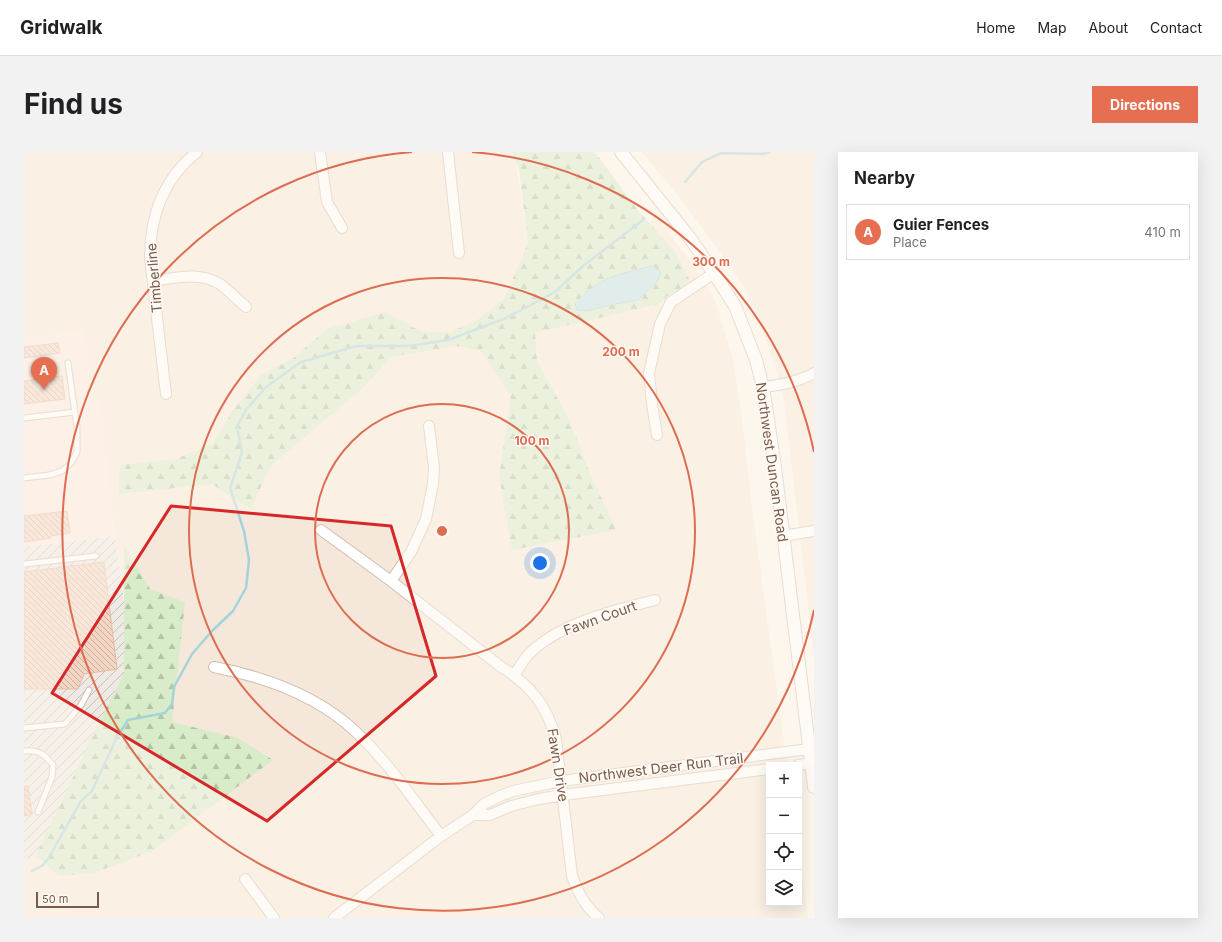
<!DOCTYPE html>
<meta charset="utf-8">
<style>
:root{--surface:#fff;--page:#f2f2f2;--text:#202124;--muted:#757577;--line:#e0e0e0;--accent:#e76f51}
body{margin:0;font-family:Inter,sans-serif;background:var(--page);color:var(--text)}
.controls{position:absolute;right:12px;bottom:12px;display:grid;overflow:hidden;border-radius:0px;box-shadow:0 4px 16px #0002}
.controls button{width:36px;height:36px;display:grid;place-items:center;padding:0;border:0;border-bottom:1px solid var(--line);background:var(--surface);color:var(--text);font:20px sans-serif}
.scale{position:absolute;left:12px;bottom:10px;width:63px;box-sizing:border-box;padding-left:4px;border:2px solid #7a5c4d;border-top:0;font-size:11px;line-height:14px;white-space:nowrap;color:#7a5c4d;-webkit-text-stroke:3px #fffaf3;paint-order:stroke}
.you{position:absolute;left:516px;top:411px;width:14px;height:14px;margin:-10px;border:3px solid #fff;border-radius:50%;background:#1a73e8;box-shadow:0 0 0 6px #1a73e833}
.badge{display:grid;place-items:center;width:26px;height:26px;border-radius:50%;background:var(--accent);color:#fff;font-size:13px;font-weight:700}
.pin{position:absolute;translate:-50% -33px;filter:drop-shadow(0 1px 2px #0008)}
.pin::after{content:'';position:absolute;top:21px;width:14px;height:12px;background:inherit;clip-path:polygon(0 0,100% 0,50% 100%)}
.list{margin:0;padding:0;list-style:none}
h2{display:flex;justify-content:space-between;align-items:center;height:52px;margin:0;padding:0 16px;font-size:17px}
h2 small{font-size:13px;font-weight:400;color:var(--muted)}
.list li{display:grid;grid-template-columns:26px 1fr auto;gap:12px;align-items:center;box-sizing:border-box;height:56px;margin:0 8px 8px;padding:0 8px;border:1px solid var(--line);border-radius:0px}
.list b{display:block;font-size:15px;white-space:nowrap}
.list p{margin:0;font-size:13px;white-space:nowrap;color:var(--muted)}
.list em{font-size:13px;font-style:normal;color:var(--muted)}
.icon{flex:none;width:22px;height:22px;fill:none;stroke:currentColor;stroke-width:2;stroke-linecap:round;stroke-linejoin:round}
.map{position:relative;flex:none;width:790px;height:766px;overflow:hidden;border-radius:0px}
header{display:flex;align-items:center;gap:24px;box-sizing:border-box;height:56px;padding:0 20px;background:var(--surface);border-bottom:1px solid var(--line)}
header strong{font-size:19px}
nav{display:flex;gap:22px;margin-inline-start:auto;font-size:14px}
.intro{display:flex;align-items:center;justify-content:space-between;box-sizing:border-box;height:96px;padding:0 24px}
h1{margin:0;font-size:28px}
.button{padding:10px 18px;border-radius:0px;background:var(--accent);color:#fff;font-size:14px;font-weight:700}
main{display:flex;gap:24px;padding:0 24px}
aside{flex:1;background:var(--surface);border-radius:0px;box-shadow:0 4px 16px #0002}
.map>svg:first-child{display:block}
</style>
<header>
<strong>Gridwalk</strong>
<nav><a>Home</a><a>Map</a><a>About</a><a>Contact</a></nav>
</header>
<div class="intro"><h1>Find us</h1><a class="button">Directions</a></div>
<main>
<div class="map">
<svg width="790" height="766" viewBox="0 0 790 766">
<defs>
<pattern id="industrial-furrows" width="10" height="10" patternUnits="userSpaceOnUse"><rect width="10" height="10" fill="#efe9e4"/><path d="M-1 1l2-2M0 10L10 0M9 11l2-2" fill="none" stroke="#c7c0bb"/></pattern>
<pattern id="forest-firs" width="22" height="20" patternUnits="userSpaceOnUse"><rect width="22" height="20" fill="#d8ecc9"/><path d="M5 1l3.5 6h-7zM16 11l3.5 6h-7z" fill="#b4c2a5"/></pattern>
<pattern id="building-back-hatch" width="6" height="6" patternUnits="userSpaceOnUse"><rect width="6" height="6" fill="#f3d5c3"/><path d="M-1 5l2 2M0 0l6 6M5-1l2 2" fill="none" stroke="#cab0a1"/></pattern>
</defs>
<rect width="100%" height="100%" fill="#fdf6ec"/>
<path fill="#f5e8da" d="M0 0H491L514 168 631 64 671 115 691 148 708 204 715 244 729 363 763 613H745V751H775V702L784 766H0V707L65 698 125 627 84 329 76 249H68L60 179 0 186Z
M618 0H790V505L760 248 752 217 736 170 724 142 708 117 660 51Z"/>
<path fill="#fde8e0" d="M60 179 68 249H76L84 329 91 384 0 395V186Z"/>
<path fill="url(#industrial-furrows)" d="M91 384 125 627 65 698 0 707V395Z"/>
<path fill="url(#forest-firs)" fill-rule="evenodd" d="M489 0H571L613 57 651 100 665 127 663 132 642 145 635 152 511 181 513 209 546 269 566 321 592 378 488 398 475 324 487 244 457 199 433 194 367 205 342 233 246 315 227 357 188 332 95 342 96 313 152 307 189 291 210 257 238 222 268 207 303 177 361 160 398 180H426L452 169 480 147 504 91 495 18ZM627 114 614 148 586 153 563 159 593 123Z
M100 394 126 437 161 450 148 570 214 586 249 608 128 699 70 721 35 724 12 703 75 570 100 522Z"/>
<path fill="#bfe3e8" stroke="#a5d3da" d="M627 114 635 118 637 122 634 128 614 148 586 153 563 159 553 158 551 152C575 124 594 123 627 114Z"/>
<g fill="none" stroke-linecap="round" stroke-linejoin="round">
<path stroke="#a5d3da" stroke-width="2.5" d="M661 30 678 10 697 1 739 2 745 0
M8 719 19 713 24 707 57 649 68 639 93 585 104 568 141 561 148 552 150 535 168 502 188 479 209 459 222 436 225 408 220 379 206 336 218 301 213 274 222 258 242 235 277 210 333 194H386L424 188 482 166 531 140 559 114 619 68"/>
</g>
<path fill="url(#building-back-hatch)" stroke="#e6bba3" d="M34 191 36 201 0 206V195Z
M38 224 41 247 0 252V229Z
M43 359 46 381 27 384V386L0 390V364Z
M80 410 93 517 60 522 54 537H0V420Z
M0 634H4L8 662 0 664Z"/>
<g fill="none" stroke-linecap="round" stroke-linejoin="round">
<defs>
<path id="service" d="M0 266 51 260
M0 326 25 323 38 319 47 311 53 300V275L44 211
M0 412 72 404
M0 576 41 572 57 553 65 538
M0 599C15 598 20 602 29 613L28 625 14 660"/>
<path id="minor" d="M296 0 303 50 318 76
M424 0 435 101
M129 129C151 126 175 119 196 132 205 139 213 147 222 155
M739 235C758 233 774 230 790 221
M142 242 126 106C126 63 139 27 173 0
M633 283 628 252 625 221 636 172 647 150 690 121
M297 378 367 429 476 514C506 533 523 553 532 587L548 724C554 740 561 755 575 766
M759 384 790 379
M367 429 387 400 402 367 409 332 410 315 405 274
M190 515C241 525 294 544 332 580 365 611 390 649 417 684
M490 523C495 516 499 509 504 503 533 472 591 458 631 448
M774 613 787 611
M449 663H466L487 654 515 647 539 643 745 617
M221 727 250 766
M310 766 417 684 449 663 460 652 476 644 489 639 537 629 785 597"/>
<path id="tertiary" d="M597 0 666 86 690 121 711 154 732 208 739 235 751 315 790 635"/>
</defs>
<use href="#service" stroke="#d1beb0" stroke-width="7"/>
<use href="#minor" stroke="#d1beb0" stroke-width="12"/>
<use href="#tertiary" stroke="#d1beb0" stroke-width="14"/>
<use href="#service" stroke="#fff" stroke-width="5"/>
<use href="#minor" stroke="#fff" stroke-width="10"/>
<use href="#tertiary" stroke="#fff" stroke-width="12"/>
</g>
<path d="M0 0H790V766H0ZM147 354 367 374 412 524 243 669 28 541Z" fill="#fdf6ec" fill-opacity=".55" fill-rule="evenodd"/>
<path fill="none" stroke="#d62828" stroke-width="3" stroke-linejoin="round" d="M147 354 367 374 412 524 243 669 28 541Z"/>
<g fill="none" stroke="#dc6d51" stroke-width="2">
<circle cx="418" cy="379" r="127"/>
<circle cx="418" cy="379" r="253"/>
<path d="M790 458A380 380 0 1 1 388 0M448 0A380 380 0 0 1 790 300"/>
</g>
<g text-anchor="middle" stroke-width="3" stroke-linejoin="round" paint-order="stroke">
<g font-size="14" fill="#7a5c4d" stroke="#fffaf3">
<text transform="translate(130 126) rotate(-95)" y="5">Timberline</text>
<text transform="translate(748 310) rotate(82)" y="5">Northwest Duncan Road</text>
<text transform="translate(576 466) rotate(-20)" y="5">Fawn Court</text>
<text transform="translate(534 613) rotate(81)" y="5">Fawn Drive</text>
<text transform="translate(637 616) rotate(-7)" y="5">Northwest Deer Run Trail</text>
</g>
</g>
<circle cx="418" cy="379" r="6" fill="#dc6d51" stroke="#fffaf3" stroke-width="2"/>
<g font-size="12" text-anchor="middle" font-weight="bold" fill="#dc6d51" stroke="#fffaf3" stroke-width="3" stroke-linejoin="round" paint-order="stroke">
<text x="687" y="114">300 m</text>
<text x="597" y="204">200 m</text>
<text x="508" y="293">100 m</text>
</g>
</svg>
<div class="controls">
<button>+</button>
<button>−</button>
<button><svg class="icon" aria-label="locate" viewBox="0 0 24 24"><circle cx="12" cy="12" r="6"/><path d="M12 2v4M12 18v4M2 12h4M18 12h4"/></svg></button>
<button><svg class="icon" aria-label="layers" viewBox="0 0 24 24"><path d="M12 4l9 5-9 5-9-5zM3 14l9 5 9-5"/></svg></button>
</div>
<div class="scale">50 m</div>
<div class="you"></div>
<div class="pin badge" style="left:20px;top:238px">A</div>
</div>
<aside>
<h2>Nearby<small></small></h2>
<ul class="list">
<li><span class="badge">A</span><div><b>Guier Fences</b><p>Place</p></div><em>410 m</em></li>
</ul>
</aside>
</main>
